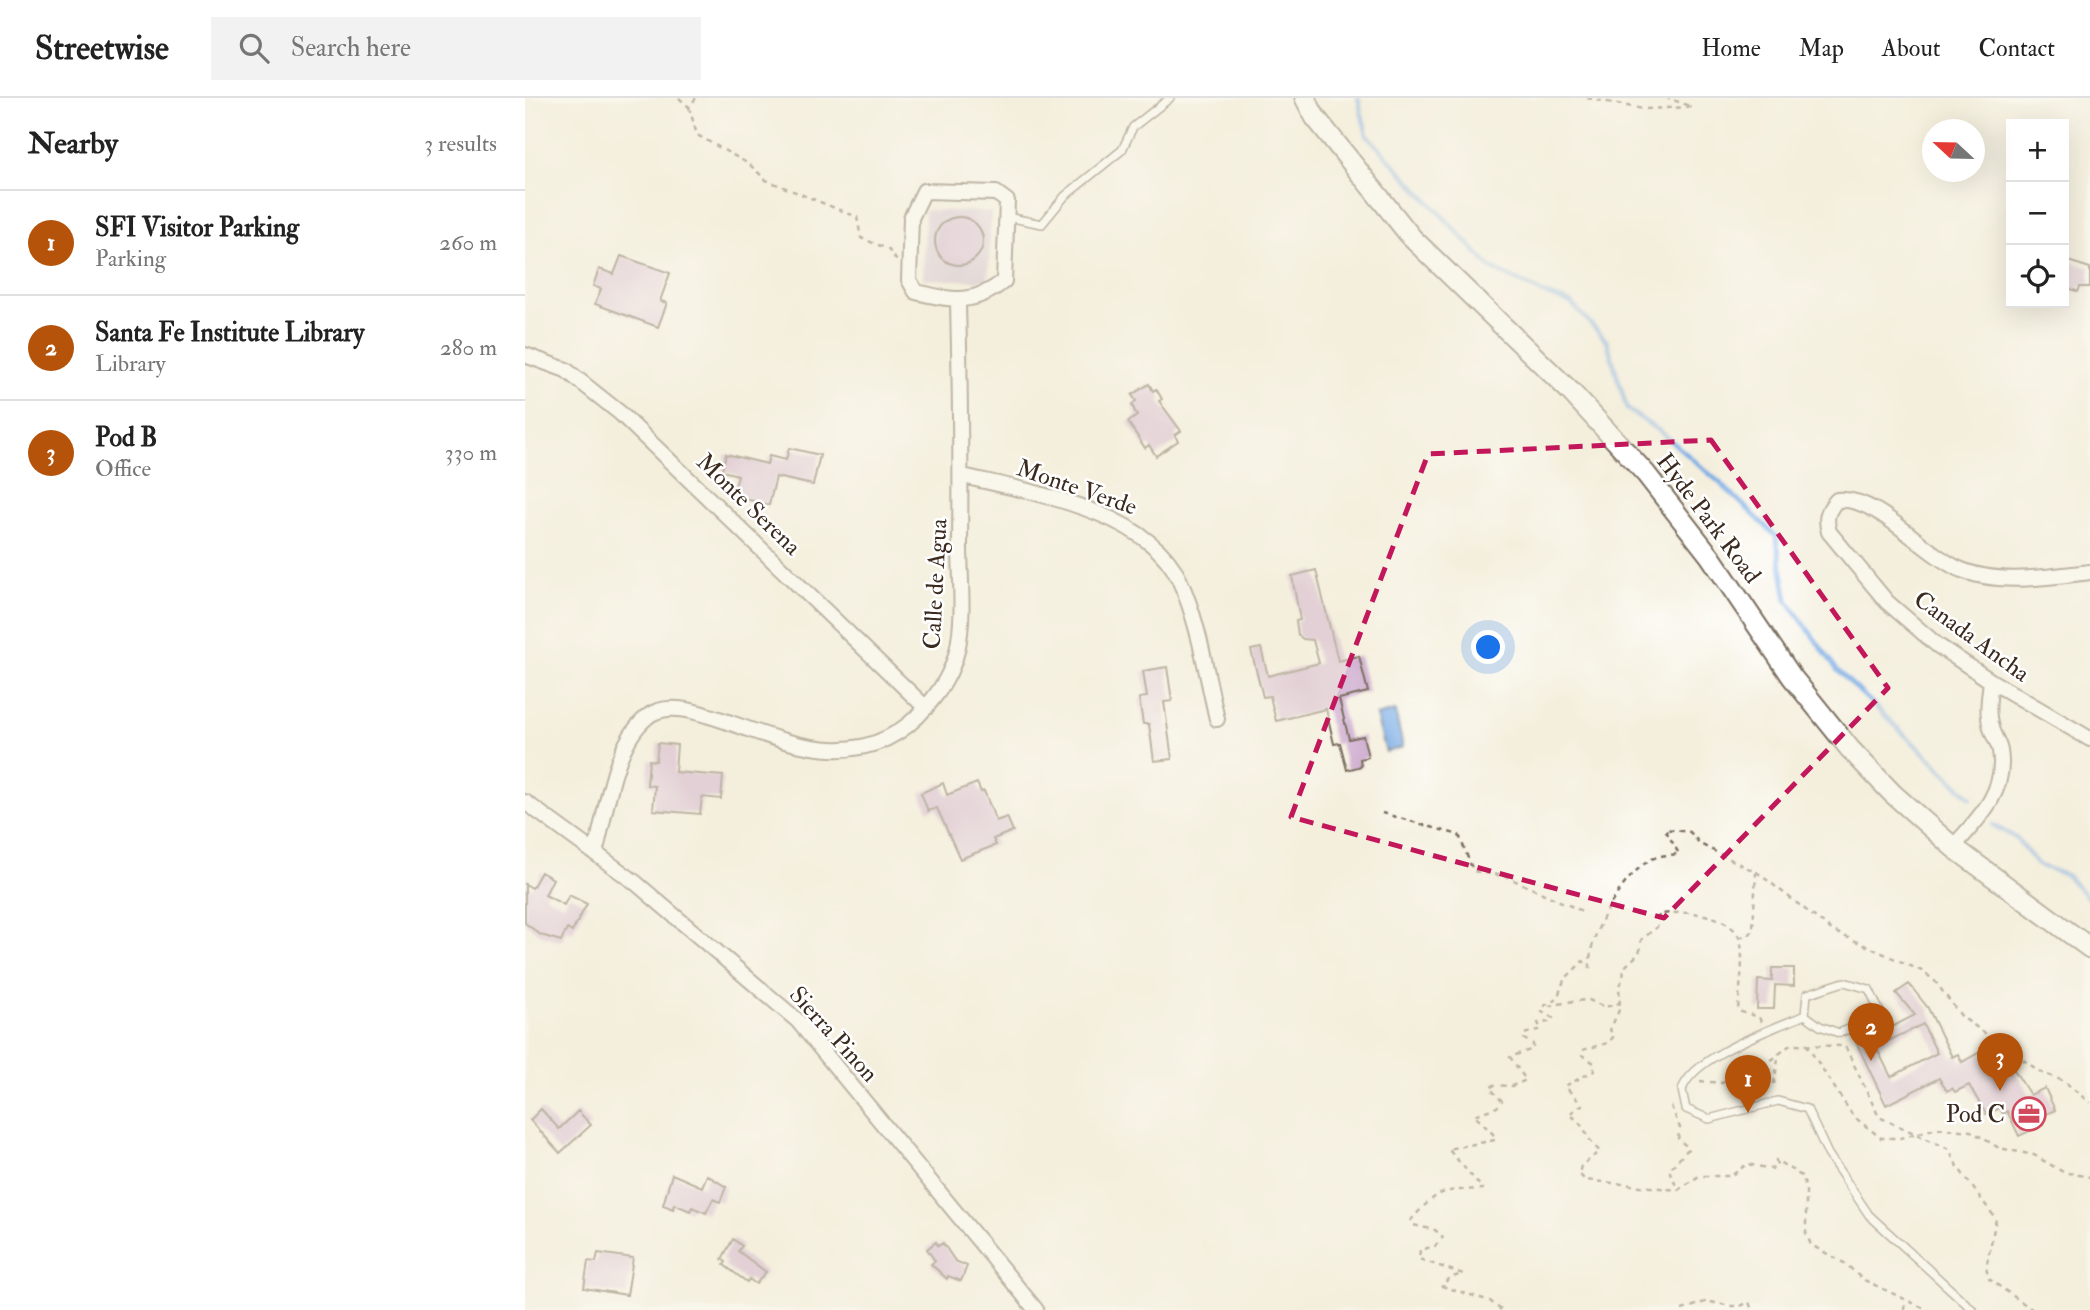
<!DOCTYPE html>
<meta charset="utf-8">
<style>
:root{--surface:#fff;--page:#f2f2f2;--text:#222;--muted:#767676;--line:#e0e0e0;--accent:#b45309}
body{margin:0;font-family:"IM FELL Double Pica",serif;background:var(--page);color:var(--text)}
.controls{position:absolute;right:21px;top:21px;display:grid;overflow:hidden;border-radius:0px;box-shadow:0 7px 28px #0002}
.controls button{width:63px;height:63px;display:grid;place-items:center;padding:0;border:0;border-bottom:2px solid var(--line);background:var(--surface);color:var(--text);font:35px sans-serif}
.compass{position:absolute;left:1397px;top:21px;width:63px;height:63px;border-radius:50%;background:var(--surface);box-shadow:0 7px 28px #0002;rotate:292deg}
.you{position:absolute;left:964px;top:550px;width:24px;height:24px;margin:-18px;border:5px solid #fff;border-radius:50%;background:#1a73e8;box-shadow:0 0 0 10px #1a73e833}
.badge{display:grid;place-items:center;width:46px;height:46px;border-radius:50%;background:var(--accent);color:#fff;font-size:23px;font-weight:700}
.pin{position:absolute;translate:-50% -58px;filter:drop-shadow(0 2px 4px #0008)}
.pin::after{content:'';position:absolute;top:37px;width:24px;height:21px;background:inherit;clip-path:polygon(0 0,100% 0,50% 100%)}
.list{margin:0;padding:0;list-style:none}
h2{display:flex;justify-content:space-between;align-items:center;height:91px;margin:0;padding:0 28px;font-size:30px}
h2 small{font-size:23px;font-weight:400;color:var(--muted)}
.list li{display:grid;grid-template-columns:46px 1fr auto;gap:21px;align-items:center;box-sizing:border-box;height:105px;padding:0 28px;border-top:2px solid var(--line)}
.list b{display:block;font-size:26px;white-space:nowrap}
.list p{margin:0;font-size:23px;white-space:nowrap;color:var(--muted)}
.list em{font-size:23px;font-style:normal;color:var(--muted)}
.icon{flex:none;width:38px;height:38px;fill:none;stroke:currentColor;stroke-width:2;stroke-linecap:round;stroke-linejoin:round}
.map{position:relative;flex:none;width:1565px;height:1212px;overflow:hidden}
header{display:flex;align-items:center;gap:42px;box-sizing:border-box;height:98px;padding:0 35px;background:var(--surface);border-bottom:2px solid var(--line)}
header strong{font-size:33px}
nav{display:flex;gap:38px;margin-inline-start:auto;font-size:24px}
.search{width:490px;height:63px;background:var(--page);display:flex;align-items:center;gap:18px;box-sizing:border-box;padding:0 24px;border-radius:0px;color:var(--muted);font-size:26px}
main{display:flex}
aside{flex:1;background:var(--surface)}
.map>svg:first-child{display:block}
</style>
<header>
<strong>Streetwise</strong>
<div class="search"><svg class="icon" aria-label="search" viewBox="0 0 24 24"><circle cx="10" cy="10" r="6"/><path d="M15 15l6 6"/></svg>Search here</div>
<nav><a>Home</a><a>Map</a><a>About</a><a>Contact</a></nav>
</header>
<main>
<aside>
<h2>Nearby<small>3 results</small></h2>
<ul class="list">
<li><span class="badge">1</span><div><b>SFI Visitor Parking</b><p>Parking</p></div><em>260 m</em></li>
<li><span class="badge">2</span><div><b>Santa Fe Institute Library</b><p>Library</p></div><em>280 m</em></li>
<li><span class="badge">3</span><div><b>Pod B</b><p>Office</p></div><em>330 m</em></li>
</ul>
</aside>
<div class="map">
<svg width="1565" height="1212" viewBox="0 0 1565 1212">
<rect width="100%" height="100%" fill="#fff"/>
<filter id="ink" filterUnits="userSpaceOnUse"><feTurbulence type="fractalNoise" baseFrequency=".0143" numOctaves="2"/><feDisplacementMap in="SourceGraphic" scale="14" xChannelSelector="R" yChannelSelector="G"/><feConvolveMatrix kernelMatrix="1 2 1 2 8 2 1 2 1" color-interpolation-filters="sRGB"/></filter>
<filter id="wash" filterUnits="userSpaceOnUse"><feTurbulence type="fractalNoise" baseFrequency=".00686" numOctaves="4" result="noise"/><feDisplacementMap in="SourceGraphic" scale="28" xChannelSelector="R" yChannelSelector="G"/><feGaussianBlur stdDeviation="1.57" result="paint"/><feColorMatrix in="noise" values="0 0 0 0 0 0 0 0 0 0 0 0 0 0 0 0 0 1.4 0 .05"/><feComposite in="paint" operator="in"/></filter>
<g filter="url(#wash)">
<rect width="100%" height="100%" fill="#f4efdd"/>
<path fill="#cebed0" d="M400 112 466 114 463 183 398 181Z"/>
<path fill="#77aae3" stroke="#596a80" stroke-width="2" d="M870 613 878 649 861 654 851 618Z"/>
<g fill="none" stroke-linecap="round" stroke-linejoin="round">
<path stroke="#77aae3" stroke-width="4.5" d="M833 0 842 37 966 170 1022 197 1046 205 1082 243 1102 311 1137 335 1194 384 1251 438 1262 502 1312 572 1446 700
M1468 727 1491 740 1513 767 1541 777 1565 802"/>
</g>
<g id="blocks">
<path fill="#cdaace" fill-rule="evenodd" d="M410 143a24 24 0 1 1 48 0a24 24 0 1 1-48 0Z
M96 158 145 175 135 203 142 205 133 229 70 206 76 191 68 188 74 171 89 176Z
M1543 163 1565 170V189H1555L1553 194 1539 188Z
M624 286 628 293 631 291 637 301 634 303 656 333 650 337 653 343 631 358 624 347 620 350 603 324 612 318 607 307 611 303 607 297Z
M264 350 295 357 288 387 251 379 244 407 208 398 213 377 197 373 201 356 242 366 244 358 261 362Z
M791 472 813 563 834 558 843 594 814 601 824 641 838 638 843 659 835 661 836 668 822 672 815 645 809 646 801 611 751 623 745 598 738 599 726 552 736 550 743 578 794 565 788 542 778 541 773 537 771 523 775 522 767 478Z
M642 569 647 603 639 604 647 661 629 663 624 626H618L614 600 622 599 618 573Z
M133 645 152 647 150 674 198 678 196 701 177 699 175 716 128 712 130 688 122 687 124 662 131 663Z
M418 685 422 697 452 685 456 694 459 693 471 723 482 719 488 733 468 741 471 747 435 761 412 710 403 713 396 695Z
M16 774 28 781 20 797 39 807 44 797 62 806 47 834 42 831 36 843 16 837 0 825V786L7 790Z
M1247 870H1269V888L1250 887 1249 911H1232L1233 882 1247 883Z
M1384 886 1403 910 1427 959 1433 956 1437 964 1455 954 1466 975 1473 971 1476 977 1488 970 1505 997 1520 990 1530 1012 1515 1019 1518 1027 1494 1038 1482 1013 1478 1016 1475 1010 1461 1016 1444 987 1430 994 1427 990 1422 993 1414 980 1361 1007 1331 944 1361 926 1363 931 1390 917 1371 895ZM1398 926 1412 955 1366 979 1351 949Z
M16 1011 34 1031 53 1013 66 1027 35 1055 5 1022Z
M147 1076 177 1089 182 1077 201 1089 195 1104 188 1101 181 1115 167 1109 165 1113 149 1106 148 1111 138 1107Z
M208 1141 217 1148 213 1153 241 1174 231 1186 224 1181 222 1184 199 1167 201 1164 197 1161Z
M411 1144 413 1148 418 1145 430 1163 442 1168 436 1183 423 1178 422 1181 406 1166 410 1163 402 1151Z
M73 1155 108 1160 102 1197 59 1190 63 1163 71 1164Z"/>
</g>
</g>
<g filter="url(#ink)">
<use href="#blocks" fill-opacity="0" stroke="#7c6f61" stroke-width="2"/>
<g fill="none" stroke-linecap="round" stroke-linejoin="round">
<defs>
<path id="service" d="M482 119 517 126 540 98 597 52 608 29 645 0
M1319 884 1344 891 1357 918 1314 935 1295 928 1280 917 1282 896Z
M1280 917C1248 931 1168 958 1157 992L1161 1011 1184 1021 1253 1003 1282 1011 1303 1056 1344 1117 1448 1212"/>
<path id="minor" d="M399 93 471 95 482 103 479 183C448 208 427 202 391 194L384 182 386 120Z
M0 257 41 272 95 315 401 610
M438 378C505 394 623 413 654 481 674 524 681 575 692 621
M1565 474C1523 479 1471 488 1432 470 1394 452 1353 398 1312 402 1302 413 1300 420 1304 434L1362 504 1412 547 1466 583 1565 641
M0 704 111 785 273 923 511 1212
M1428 749C1453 721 1482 694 1475 653 1474 646 1469 639 1467 633 1461 616 1464 600 1466 583
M70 755C82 712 88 647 122 619 172 576 310 719 402 608 416 592 427 574 432 553 440 518 435 482 435 447 436 366 435 285 433 204"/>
<path id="secondary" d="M780 0 790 19 887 140 1046 294 1121 376 1185 458 1267 579 1325 651 1367 695 1428 749 1565 850"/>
</defs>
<use href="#service" stroke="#7c6f61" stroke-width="10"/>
<use href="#minor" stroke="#7c6f61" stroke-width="18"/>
<use href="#secondary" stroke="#7c6f61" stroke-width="23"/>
<path stroke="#7c6f61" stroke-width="2.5" stroke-dasharray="5 5" stroke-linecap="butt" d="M154 0 164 9 171 0
M1062 0 1118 11 1167 9 1143 0
M164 9 172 37 224 66 241 82 332 119 336 140 363 151 372 163
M857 715 934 737 948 773 982 779 1061 815
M1214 840 1226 835 1228 830 1231 775
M1024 908 1048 903 1064 902 1080 909 1095 905
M1236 924 1234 919 1213 913C1214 892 1219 867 1216 846 1211 815 1158 811 1134 817L1132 829 1116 842C1118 857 1108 859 1099 870L1098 881 1094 887 1095 910 1085 932 1089 938 1083 945 1057 952V957L1069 965V973L1040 988 1057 1007 1044 1016C1062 1027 1061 1043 1075 1053L1056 1068 1054 1076 1060 1082 1153 1092 1174 1078H1206L1222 1066 1247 1071 1252 1067 1251 1062 1278 1079 1281 1093V1135L1286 1147 1321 1166 1337 1181 1403 1212
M1281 946 1328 1018 1356 1040H1375L1412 1030 1446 1033 1474 1050 1509 1057 1538 1074 1565 1079
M1175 983 1197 985 1207 979 1214 981 1221 978 1224 971 1248 961 1265 947 1320 948 1354 1019 1424 1051 1432 1068 1471 1121 1461 1170 1464 1181 1508 1212
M1249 986 1254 955
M1146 1008 1155 1030 1153 1041 1164 1050 1144 1072 1153 1092
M976 1212 965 1203 917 1188 924 1180 938 1176 894 1161 895 1152 910 1148 918 1139 910 1132 888 1127 886 1122C916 1089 916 1093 958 1091L923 1051 970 1042 968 1036 949 1017 972 1009 977 1003 965 990 969 987 987 988 1001 982 985 959 1008 951V946L999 941V936L1016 931 1013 925 1025 924 1028 920 1017 914V909L1032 901 1039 882 1058 863 1065 869C1062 837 1099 775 1127 761 1134 757 1146 757 1154 756L1140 731 1165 734 1175 746 1233 775 1308 833 1397 873 1409 882 1437 919 1517 975 1539 983 1565 1005
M1157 1212C1166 1210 1177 1203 1185 1204 1199 1206 1211 1212 1224 1204L1227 1212
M1379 1212 1380 1202"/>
<use href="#service" stroke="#fff" stroke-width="7"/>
<use href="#minor" stroke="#fff" stroke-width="14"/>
<use href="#secondary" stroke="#fff" stroke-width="19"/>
</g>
</g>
<path d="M0 0H1565V1212H0ZM1186 342 1363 590 1139 820 766 719 903 356Z" fill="#f4efdd" fill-opacity=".55" fill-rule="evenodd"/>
<path fill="none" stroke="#c2185b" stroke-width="5" stroke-dasharray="14 9" stroke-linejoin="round" d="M1186 342 1363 590 1139 820 766 719 903 356Z"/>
<defs>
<symbol id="office-ring" viewBox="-11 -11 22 22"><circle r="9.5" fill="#fff" stroke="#d1495b" stroke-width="1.5"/><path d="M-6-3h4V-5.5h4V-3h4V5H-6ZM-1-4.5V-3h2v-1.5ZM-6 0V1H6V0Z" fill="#d1495b"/></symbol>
</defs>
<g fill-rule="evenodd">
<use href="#office-ring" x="1485" y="997" width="38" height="38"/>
</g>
<g text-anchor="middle" stroke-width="5" stroke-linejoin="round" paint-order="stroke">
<g font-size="24" fill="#3b2a1e" stroke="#fff">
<text transform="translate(552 389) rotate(19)" y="8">Monte Verde</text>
<text transform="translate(224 406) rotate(44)" y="8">Monte Serena</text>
<text transform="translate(1184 420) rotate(53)" y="8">Hyde Park Road</text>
<text transform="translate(410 486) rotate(-87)" y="8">Calle de Agua</text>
<text transform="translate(1447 538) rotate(36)" y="8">Canada Ancha</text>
<text transform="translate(309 936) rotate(48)" y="8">Sierra Pinon</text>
</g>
<g font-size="24" fill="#3b2a1e" stroke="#fff" text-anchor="end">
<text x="1480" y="1024">Pod C</text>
</g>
</g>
</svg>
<div class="controls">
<button>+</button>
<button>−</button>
<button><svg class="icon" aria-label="locate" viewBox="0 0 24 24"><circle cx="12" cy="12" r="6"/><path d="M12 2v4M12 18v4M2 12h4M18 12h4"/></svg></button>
</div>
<svg class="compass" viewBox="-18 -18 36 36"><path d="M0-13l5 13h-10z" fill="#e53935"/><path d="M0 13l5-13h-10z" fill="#767676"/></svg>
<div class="you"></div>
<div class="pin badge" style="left:1223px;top:1015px">1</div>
<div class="pin badge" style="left:1346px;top:963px">2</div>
<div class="pin badge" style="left:1475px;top:993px">3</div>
</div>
</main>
